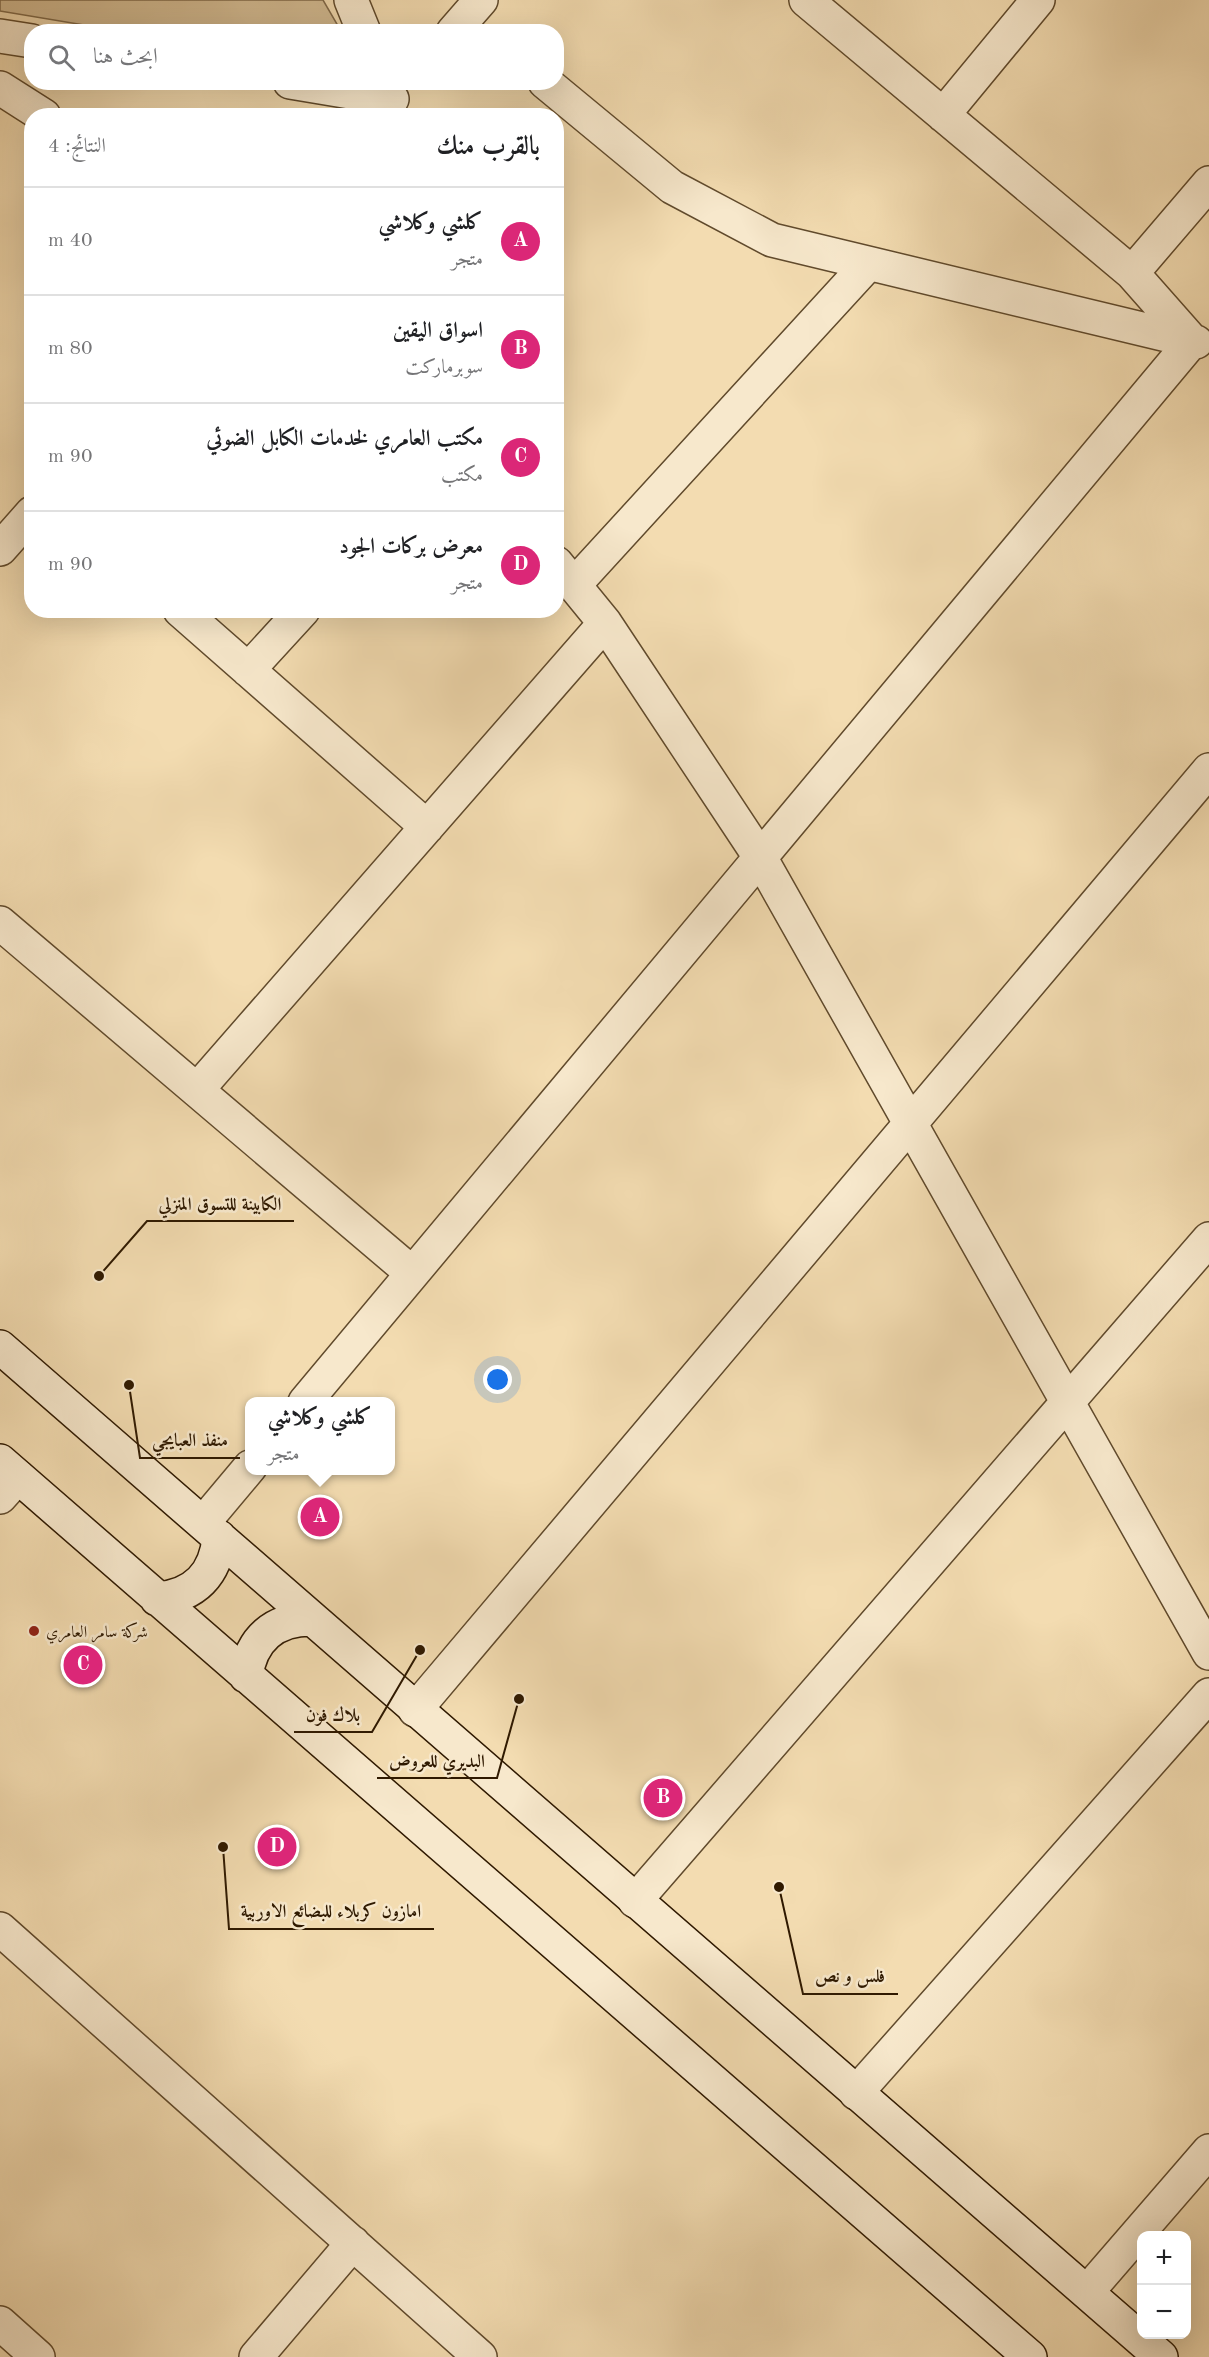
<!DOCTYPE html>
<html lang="ar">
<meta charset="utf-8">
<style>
:root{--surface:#fff;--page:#f6f6f6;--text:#202124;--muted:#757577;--line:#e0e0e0;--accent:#db2777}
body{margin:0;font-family:"Old Standard TT",Amiri,serif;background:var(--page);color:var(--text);direction:rtl}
.controls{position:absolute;right:18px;bottom:18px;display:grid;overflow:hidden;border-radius:12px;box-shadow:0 6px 24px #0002}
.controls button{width:54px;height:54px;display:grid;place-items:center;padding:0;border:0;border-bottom:2px solid var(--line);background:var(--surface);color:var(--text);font:30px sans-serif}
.you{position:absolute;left:498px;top:1380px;width:21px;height:21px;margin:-15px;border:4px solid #fff;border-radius:50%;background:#1a73e8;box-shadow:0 0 0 9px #1a73e833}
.badge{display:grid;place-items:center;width:39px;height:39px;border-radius:50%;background:var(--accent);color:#fff;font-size:20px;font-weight:700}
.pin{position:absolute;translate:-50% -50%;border:3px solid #fff;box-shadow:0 2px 6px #0006}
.popup{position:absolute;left:245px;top:1397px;width:150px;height:78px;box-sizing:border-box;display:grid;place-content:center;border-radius:12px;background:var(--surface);filter:drop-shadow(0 2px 4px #0005);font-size:20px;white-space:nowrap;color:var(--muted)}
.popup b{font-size:22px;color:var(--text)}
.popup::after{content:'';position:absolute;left:50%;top:100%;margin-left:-12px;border:12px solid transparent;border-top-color:var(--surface)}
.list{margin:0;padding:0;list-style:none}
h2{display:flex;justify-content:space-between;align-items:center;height:78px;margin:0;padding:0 24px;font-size:26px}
h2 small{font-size:20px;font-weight:400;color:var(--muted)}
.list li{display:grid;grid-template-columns:39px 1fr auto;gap:18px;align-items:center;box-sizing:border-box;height:108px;padding:0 24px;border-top:2px solid var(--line)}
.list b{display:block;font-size:22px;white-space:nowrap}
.list p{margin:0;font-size:20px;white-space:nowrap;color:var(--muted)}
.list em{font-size:20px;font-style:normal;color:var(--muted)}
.icon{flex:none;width:33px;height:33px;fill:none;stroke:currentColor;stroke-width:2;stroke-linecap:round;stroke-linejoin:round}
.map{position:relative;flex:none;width:1209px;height:2357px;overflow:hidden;direction:ltr}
.search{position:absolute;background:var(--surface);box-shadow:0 6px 24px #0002;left:24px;top:24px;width:540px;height:66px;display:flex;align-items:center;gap:15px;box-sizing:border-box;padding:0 21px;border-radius:24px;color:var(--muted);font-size:22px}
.panel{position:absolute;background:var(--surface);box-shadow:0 6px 24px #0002;left:24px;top:108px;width:540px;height:510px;border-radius:24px;direction:rtl}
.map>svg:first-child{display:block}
</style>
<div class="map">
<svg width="1209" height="2357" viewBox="0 0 1209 2357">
<rect width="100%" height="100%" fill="#f3dcb1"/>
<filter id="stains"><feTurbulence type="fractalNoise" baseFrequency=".00333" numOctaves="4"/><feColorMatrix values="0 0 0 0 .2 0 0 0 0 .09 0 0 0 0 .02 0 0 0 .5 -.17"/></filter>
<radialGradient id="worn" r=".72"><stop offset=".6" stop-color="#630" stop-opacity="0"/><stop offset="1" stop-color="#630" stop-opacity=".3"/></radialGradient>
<path fill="#d2bb93" stroke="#806a4a" stroke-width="1.5" d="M0 0H323L341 31H274L246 27 247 31H120L0 11Z"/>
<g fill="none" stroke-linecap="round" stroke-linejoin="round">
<defs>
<path id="minor" d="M351 0 364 32
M453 32 481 0
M0 36 32 41
M290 82 392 99
M545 82 672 187 772 240 1196 342
M0 88 44 116
M943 115 1038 0
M1132 273 1209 183
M0 549 32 513
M556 563 605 623 760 857 1209 1653
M574 585 867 265
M180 610 427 827
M248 670 303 610
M0 923 412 1273
M197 1090 605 623
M305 1402 1192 341 1132 273 806 0
M0 1497 18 1477
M203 1523 250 1467
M415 1710 1209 770
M635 1901 1209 1239
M0 1929 480 2357
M856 2093 1209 1695
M1087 2292 1209 2151
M0 2323 38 2357
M256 2357 353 2243"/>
<path id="secondary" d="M0 1347 1161 2357
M0 1461 1030 2357
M157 1599C195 1596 216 1574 219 1537
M246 1676C251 1639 274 1619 311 1619"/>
</defs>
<use href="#minor" stroke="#604a2c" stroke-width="36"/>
<use href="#secondary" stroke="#2f1900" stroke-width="36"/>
<use href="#minor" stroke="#f7e8cc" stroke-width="33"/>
<use href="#secondary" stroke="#f7e8cc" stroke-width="33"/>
</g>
<circle fill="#8f2418" stroke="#f7e8cc" stroke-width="2" cx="34" cy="1631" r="6"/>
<g text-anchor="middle" stroke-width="5" stroke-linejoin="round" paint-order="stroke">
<g font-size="16" fill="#2f1900" stroke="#f7e8cc" text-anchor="start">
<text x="46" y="1637">شركة سامر العامري</text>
</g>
</g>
<path fill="none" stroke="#2f1900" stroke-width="2" d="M99 1276L147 1221H294M129 1385L140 1458H240M420 1650L372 1732H294M519 1699L497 1778H377M223 1847L229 1929H434M779 1887L803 1994H898"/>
<g fill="#2f1900" stroke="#f7e8cc" stroke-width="2">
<circle cx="99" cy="1276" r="6"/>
<circle cx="129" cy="1385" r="6"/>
<circle cx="420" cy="1650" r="6"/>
<circle cx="519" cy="1699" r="6"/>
<circle cx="223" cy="1847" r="6"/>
<circle cx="779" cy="1887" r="6"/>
</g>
<g font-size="18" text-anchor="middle" font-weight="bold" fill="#2f1900" stroke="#f7e8cc" stroke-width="5" stroke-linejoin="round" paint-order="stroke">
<text x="220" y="1210">الكابينة للتسوق المنزلي</text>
<text x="190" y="1446">منفذ العبايجي</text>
<text x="333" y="1721">بلاك فون</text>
<text x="437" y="1767">البديري للعروض</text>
<text x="331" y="1917">امازون كربلاء للبضائع الاوربية</text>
<text x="850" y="1982">فلس و نص</text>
</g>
<rect width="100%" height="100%" filter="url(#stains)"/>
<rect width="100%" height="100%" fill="url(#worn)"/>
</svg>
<div class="controls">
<button>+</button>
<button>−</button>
</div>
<div class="you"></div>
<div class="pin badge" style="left:320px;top:1517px">A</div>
<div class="popup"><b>كلشي وكلاشي</b>متجر</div>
<div class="pin badge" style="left:663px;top:1798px">B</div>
<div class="pin badge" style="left:83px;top:1665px">C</div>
<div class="pin badge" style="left:277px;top:1847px">D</div>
<div class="search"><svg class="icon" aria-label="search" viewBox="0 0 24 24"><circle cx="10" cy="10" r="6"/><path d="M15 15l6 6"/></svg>ابحث هنا</div>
<section class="panel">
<h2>بالقرب منك<small>النتائج: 4</small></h2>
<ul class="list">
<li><span class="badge">A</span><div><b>كلشي وكلاشي</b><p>متجر</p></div><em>40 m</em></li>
<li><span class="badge">B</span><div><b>اسواق اليقين</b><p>سوبرماركت</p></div><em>80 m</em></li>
<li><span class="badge">C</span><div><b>مكتب العامري لخدمات الكابل الضوئي</b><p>مكتب</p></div><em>90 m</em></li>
<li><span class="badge">D</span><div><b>معرض بركات الجود</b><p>متجر</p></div><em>90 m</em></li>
</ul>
</section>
</div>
